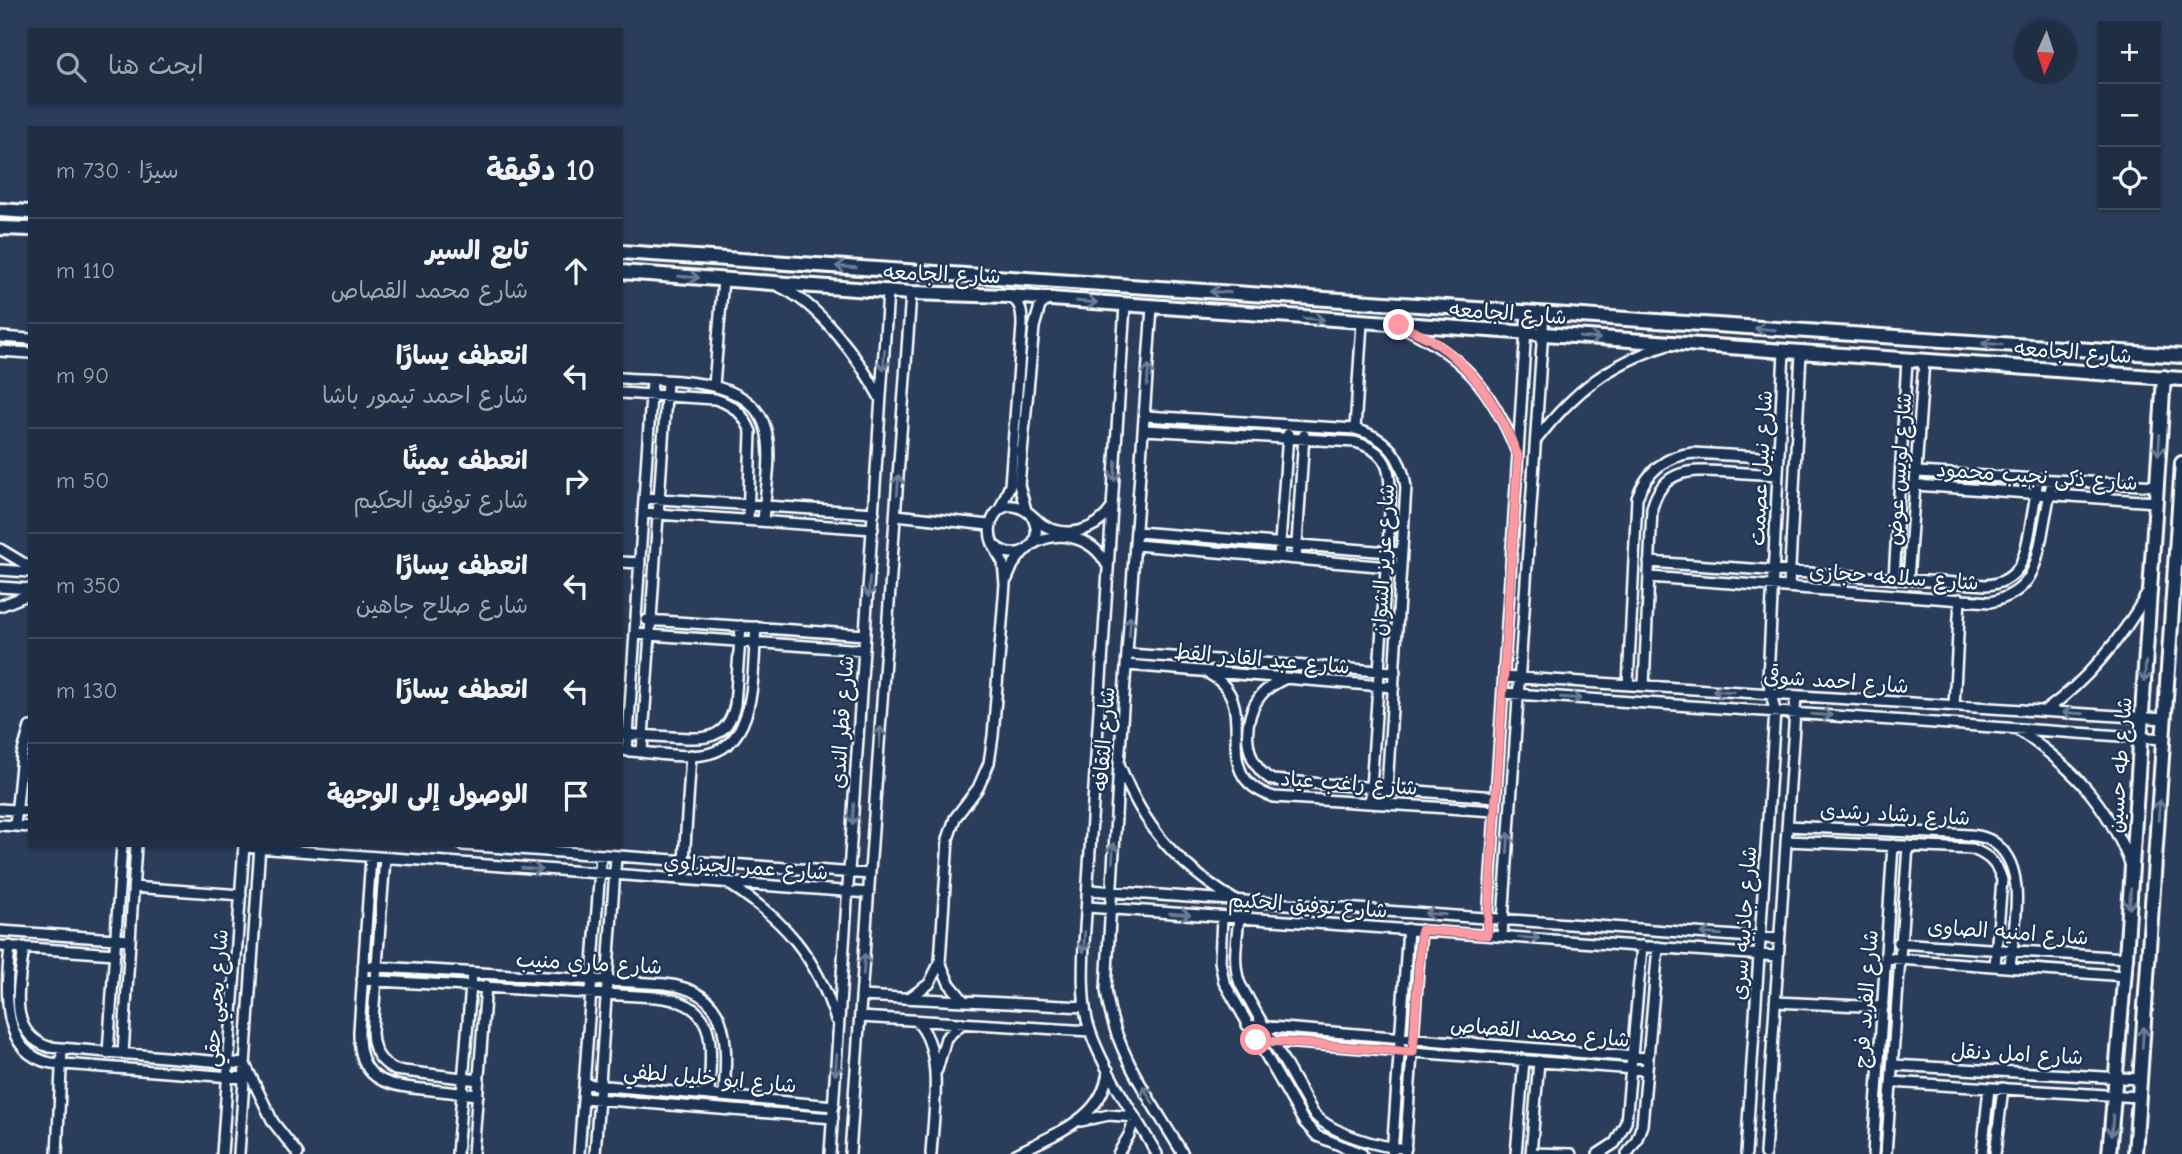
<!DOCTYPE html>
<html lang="ar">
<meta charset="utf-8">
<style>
:root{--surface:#202e44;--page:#28364b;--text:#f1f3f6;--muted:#a2a8b2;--line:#3d4a5d}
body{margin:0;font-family:"Comic Neue","Playpen Sans Arabic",sans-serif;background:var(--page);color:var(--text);direction:rtl}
.controls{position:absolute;right:21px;top:21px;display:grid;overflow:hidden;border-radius:0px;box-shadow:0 2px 5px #0004}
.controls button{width:63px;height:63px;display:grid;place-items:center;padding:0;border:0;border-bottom:2px solid var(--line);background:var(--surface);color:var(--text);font:35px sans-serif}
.compass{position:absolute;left:2014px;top:21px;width:63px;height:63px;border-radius:50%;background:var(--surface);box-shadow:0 2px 5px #0004;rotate:183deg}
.stop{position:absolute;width:21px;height:21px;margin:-16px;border:5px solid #ff9aa2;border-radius:50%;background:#fff}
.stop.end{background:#ff9aa2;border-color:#fff;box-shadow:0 2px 7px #0008}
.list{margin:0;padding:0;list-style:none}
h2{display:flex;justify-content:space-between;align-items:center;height:91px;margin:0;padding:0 28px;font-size:30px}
h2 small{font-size:23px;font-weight:400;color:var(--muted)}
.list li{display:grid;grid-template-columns:46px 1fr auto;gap:21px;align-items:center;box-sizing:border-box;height:105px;padding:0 28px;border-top:2px solid var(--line)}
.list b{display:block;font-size:26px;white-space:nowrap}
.list p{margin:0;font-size:23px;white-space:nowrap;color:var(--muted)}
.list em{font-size:23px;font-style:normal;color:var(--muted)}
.icon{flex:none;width:38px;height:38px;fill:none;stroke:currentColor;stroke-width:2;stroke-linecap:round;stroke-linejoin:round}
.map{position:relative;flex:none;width:2182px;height:1154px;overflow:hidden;direction:ltr}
.search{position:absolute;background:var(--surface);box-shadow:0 2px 5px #0004;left:28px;top:28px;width:595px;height:77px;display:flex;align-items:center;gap:18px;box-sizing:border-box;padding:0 24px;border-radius:0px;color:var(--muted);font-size:26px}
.panel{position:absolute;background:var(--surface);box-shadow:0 2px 5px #0004;left:28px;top:126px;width:595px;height:721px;border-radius:0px;direction:rtl}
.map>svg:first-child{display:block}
</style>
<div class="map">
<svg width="2182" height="1154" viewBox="0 0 2182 1154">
<rect width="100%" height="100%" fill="#2a3d5b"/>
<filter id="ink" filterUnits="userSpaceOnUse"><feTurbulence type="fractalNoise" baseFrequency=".0143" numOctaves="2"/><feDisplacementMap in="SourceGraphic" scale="14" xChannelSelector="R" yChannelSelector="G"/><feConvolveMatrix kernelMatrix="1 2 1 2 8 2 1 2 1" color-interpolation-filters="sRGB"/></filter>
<g filter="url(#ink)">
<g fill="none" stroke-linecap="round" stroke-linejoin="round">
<defs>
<path id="street" d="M778 286C819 303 860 360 880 398
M1125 305 1084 944C1083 969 1082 995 1087 1020 1097 1061 1135 1116 1157 1154
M1152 307 1119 764 1106 989C1113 1051 1152 1102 1183 1154
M1400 326C1463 355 1492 389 1517 453
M0 337 30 339
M0 351 30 353
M621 378C667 382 752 374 766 430 773 458 765 493 763 521
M714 385 723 280
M621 393 715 399C734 405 744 414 751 432L748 520
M1145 416 1355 429C1386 437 1402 456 1406 487L1386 804
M1355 429 1362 323
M1144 430 1355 442C1369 446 1382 453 1387 467 1394 486 1388 546 1386 569 1381 647 1376 725 1370 803
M1537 439C1574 391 1610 363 1668 345
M1917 472 2157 486
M1915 485 2156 502
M644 498 874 513
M1000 509 1010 485 1022 326C1022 314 1022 302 1009 297
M1026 510 1019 485 1034 327 1040 306 1048 299
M643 513 873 529
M896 515 989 525
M1031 515C1049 543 1017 567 993 544 984 524 998 498 1021 508 1030 512 1036 520 1043 525 1067 539 1096 531 1111 509
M1137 532 1402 553
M1136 545 1401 568
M1030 546C1057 528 1092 536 1107 565
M0 549 30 567
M1279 557 1288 434
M1296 559 1304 435
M621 562 640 563
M1649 562 1986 585C1999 584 2011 579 2019 567 2029 551 2034 501 2038 480
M0 570 30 572
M1649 577 1990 602C2030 593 2035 570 2042 535 2045 517 2049 499 2052 481
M1007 579 1013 565 1023 552
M1894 579 1907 360
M1908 580 1924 361
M0 587 30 589
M1789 587 1801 353
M0 606 30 594
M647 620 865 635
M635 634 864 650
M1128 654 1395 672
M1127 665 1394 687
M1205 672C1270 702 1200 774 1274 797L1495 811
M1504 677 2165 719
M1284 679C1276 683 1268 687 1262 694 1240 719 1243 764 1272 780L1496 797
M1628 685 1637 498C1647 471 1665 456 1693 453L1779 458
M1644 686 1652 508C1663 467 1692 470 1728 472 1744 473 1761 474 1778 475
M1503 693 2164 739
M1954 706 1960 599
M2045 711C2089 679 2121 640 2148 592
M2017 729C2072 767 2107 802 2131 866
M621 734C638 735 654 736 671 737 702 739 727 742 735 705L741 626
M621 750C647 752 676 758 702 755 759 748 752 670 756 627
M627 751 652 381
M642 752 667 382
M1120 766C1144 828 1177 864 1233 899
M0 809 30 811
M0 825 30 827
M15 826 22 755 30 727
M1787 826 1952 834C1964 835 1979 834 1990 840 2031 863 2013 929 2010 967
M1786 841 1972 849C1988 855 1997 863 2002 880L1995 966
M463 845 870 874
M244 847 869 893
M371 857 359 1031C358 1078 382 1085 422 1089 441 1091 459 1093 478 1095
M385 858 372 1032C373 1051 379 1061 395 1070L479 1080
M684 861 691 755
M729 884C785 920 816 956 836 1020
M133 887 241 895
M1089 890 1779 939
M1088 907 1778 956
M1222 917 1220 961 1224 982 1304 1122 1317 1136 1362 1154
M1239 917C1237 940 1232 963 1240 984L1313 1113C1330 1133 1380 1148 1406 1148
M0 931 130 940
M1487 935 1527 313
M1502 936 1544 314
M1898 943 2126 958
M0 946 115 954
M10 946C6 991 0 1053 51 1063L244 1078
M24 947C20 983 5 1033 49 1047L245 1064 273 1122 298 1154
M1886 958 2125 976
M940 962 949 983 964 1001
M363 966 665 984C733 992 727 1043 724 1096
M362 980 655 997C720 1002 711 1044 709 1095
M861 996 1085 1007
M909 998 929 984 940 962 948 839 955 818 978 788 989 763 993 736 1005 584 1003 563 993 544
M1775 1002 1883 1007
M860 1017 1090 1031
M915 1020C946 1047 933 1117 931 1154
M1247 1025 1648 1058
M1256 1040 1647 1070
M108 1053 122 845
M123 1054 136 845
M1893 1065 2140 1079
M937 1070 946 1038 963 1023
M1891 1082 2139 1097
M584 1084 834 1106
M583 1098 833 1118
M1081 1121 1109 1115 1135 1117 1129 1135 1118 1154
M1405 1152 1421 930
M1531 1153 1571 1154
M57 1154 62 1049
M222 1154 244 845
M239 1154 260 845
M457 1154 472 973
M473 1154 486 985
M579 1154 601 855
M595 1154 616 856
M830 1154 888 292
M850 1154 911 293
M1016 1154C1053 1134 1104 1119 1108 1070
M1392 1154 1408 929
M1516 1154 1524 1060
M1531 1154 1539 1061
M1598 1154 1615 1143 1626 1122 1642 946
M1627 1154 1636 1141 1642 1125 1658 947
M1746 1154 1775 711 1768 679 1784 351
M1765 1154 1796 696
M1873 1154 1893 845
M1886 1154 1908 846
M1982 1154 1989 1088
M1995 1154 2003 1088"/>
<path id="secondary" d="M0 210 30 212
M0 228 30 229
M621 252 2182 356
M621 272 911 293 1008 296 2182 379
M2109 1154 2126 958 2164 377
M2135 1154 2182 463"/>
</defs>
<use href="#street" stroke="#fff" stroke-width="14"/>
<use href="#secondary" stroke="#fff" stroke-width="18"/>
<use href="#street" stroke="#1d3557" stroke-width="9"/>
<use href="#secondary" stroke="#1d3557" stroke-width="12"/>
</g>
<defs><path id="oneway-shaft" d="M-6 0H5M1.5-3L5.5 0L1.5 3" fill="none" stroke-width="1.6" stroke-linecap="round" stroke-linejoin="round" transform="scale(1.75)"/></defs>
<g stroke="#6c7c92">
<use href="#oneway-shaft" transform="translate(846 267) rotate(-176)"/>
<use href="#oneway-shaft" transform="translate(689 277) rotate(4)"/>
<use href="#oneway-shaft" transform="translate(1220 292) rotate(-176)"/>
<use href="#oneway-shaft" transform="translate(1087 302) rotate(4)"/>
<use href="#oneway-shaft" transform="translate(1314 319) rotate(4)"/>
<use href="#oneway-shaft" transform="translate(1765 329) rotate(-176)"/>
<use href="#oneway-shaft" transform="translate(1590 338) rotate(4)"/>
<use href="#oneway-shaft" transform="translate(1992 344) rotate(-176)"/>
<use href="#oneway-shaft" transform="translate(884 360) rotate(93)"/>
<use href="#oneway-shaft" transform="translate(1148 375) rotate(-86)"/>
<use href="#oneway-shaft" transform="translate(2159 445) rotate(94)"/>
<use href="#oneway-shaft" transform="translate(1115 471) rotate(94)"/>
<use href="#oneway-shaft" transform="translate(898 485) rotate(-86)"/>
<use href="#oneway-shaft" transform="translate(869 587) rotate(94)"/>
<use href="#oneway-shaft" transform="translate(1130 626) rotate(-86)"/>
<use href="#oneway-shaft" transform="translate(2145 672) rotate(94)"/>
<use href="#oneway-shaft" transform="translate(1723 691) rotate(-176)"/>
<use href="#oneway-shaft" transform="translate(1571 698) rotate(4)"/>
<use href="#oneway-shaft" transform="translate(2073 713) rotate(-176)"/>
<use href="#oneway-shaft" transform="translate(1822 715) rotate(4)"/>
<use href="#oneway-shaft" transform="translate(880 737) rotate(-86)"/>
<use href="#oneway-shaft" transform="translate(2159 810) rotate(-86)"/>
<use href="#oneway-shaft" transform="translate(853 814) rotate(94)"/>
<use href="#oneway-shaft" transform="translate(1508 843) rotate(-86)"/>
<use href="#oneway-shaft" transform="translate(1113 853) rotate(-86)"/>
<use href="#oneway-shaft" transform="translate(532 869) rotate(4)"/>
<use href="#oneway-shaft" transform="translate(2130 899) rotate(94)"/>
<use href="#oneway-shaft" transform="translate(1180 914) rotate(4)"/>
<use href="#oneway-shaft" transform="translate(1435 914) rotate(-176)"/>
<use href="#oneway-shaft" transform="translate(1711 934) rotate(-176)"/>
<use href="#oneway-shaft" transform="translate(1529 938) rotate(4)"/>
<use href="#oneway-shaft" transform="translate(1084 942) rotate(94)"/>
<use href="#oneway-shaft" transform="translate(864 964) rotate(-86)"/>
<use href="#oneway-shaft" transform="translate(2143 1037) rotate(-86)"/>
<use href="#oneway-shaft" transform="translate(836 1065) rotate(94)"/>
<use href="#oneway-shaft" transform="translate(1148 1095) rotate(-121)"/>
<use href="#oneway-shaft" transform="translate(2112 1126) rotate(95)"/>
</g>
</g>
<g fill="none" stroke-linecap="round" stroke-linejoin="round" filter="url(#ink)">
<path stroke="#ff9aa2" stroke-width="9" d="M1256 1040 1413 1052 1421 930 1487 935 1518 456C1500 410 1476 369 1433 341 1423 335 1410 330 1399 325"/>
</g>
<g text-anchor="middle" stroke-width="5" stroke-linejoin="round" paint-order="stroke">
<g font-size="21" fill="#fff" stroke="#1d3557">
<text transform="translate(942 274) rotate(2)" y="7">شارع الجامعه</text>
<text transform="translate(1508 313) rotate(4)" y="7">شارع الجامعه</text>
<text transform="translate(2073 352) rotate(4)" y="7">شارع الجامعه</text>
<text transform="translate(1761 468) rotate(-87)" y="7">شارع نبيل عصمت</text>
<text transform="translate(1899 469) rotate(-86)" y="7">شارع لويس عوض</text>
<text transform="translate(2037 476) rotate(4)" y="7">شارع ذكى نجيب محمود</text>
<text transform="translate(1383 560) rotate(-87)" y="7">شارع عزيز الشوان</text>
<text transform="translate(1894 577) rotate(4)" y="7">شارع سلامه حجازى</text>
<text transform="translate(1262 659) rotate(5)" y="7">شارع عبد القادر القط</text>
<text transform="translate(1836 681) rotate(4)" y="7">شارع احمد شوقى</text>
<text transform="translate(842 722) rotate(-86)" y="7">شارع قطر الندى</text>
<text transform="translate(1104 739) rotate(-86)" y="7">شارع الثقافه</text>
<text transform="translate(2120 765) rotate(-86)" y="7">شارع طه حسين</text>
<text transform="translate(1349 783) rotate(4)" y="7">شارع راغب عياد</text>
<text transform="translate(1895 814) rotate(3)" y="7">شارع رشاد رشدى</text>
<text transform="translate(746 867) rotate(4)" y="7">شارع عمر الجيزاوي</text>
<text transform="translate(1308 905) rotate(4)" y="7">شارع توفيق الحكيم</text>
<text transform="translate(1744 923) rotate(-86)" y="7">شارع جاذبيه سرى</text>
<text transform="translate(2008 932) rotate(4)" y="7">شارع امنيه الصاوى</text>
<text transform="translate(589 963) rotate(3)" y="7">شارع ماري منيب</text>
<text transform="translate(216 998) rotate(-86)" y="7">شارع يحيي حقي</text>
<text transform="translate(1866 999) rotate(-86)" y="7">شارع الفريد فرج</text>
<text transform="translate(1540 1032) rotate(5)" y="7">شارع محمد القصاص</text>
<text transform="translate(2017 1054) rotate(3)" y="7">شارع امل دنقل</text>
<text transform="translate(710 1078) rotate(5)" y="7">شارع ابو خليل لطفي</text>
</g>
</g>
</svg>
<div class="controls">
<button>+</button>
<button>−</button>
<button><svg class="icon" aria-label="locate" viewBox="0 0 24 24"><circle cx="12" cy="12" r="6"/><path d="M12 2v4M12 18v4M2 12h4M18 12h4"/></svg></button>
</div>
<svg class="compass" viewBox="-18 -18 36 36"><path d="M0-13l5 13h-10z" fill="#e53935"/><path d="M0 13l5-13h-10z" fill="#a2a8b2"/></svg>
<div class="stop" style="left:1256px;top:1040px"></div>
<div class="stop end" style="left:1399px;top:325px"></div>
<div class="search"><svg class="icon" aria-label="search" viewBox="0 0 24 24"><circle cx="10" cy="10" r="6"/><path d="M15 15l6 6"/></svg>ابحث هنا</div>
<section class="panel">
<h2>10 دقيقة<small>سيرًا · 730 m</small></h2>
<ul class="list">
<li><svg class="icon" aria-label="ahead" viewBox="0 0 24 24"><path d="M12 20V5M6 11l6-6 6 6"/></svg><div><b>تابع السير</b><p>شارع محمد القصاص</p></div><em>110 m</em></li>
<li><svg class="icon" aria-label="left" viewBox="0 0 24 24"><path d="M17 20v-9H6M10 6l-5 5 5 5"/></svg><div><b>انعطف يسارًا</b><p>شارع احمد تيمور باشا</p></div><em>90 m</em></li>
<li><svg class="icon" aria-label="right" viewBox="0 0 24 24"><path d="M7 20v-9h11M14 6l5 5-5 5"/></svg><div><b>انعطف يمينًا</b><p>شارع توفيق الحكيم</p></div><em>50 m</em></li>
<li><svg class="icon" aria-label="left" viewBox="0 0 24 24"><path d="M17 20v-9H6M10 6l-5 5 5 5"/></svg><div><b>انعطف يسارًا</b><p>شارع صلاح جاهين</p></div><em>350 m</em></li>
<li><svg class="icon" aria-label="left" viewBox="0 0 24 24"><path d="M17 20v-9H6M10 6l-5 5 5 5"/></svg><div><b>انعطف يسارًا</b></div><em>130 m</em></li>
<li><svg class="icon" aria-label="arrive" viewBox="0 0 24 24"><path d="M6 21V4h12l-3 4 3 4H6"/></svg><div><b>الوصول إلى الوجهة</b></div></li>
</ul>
</section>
</div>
